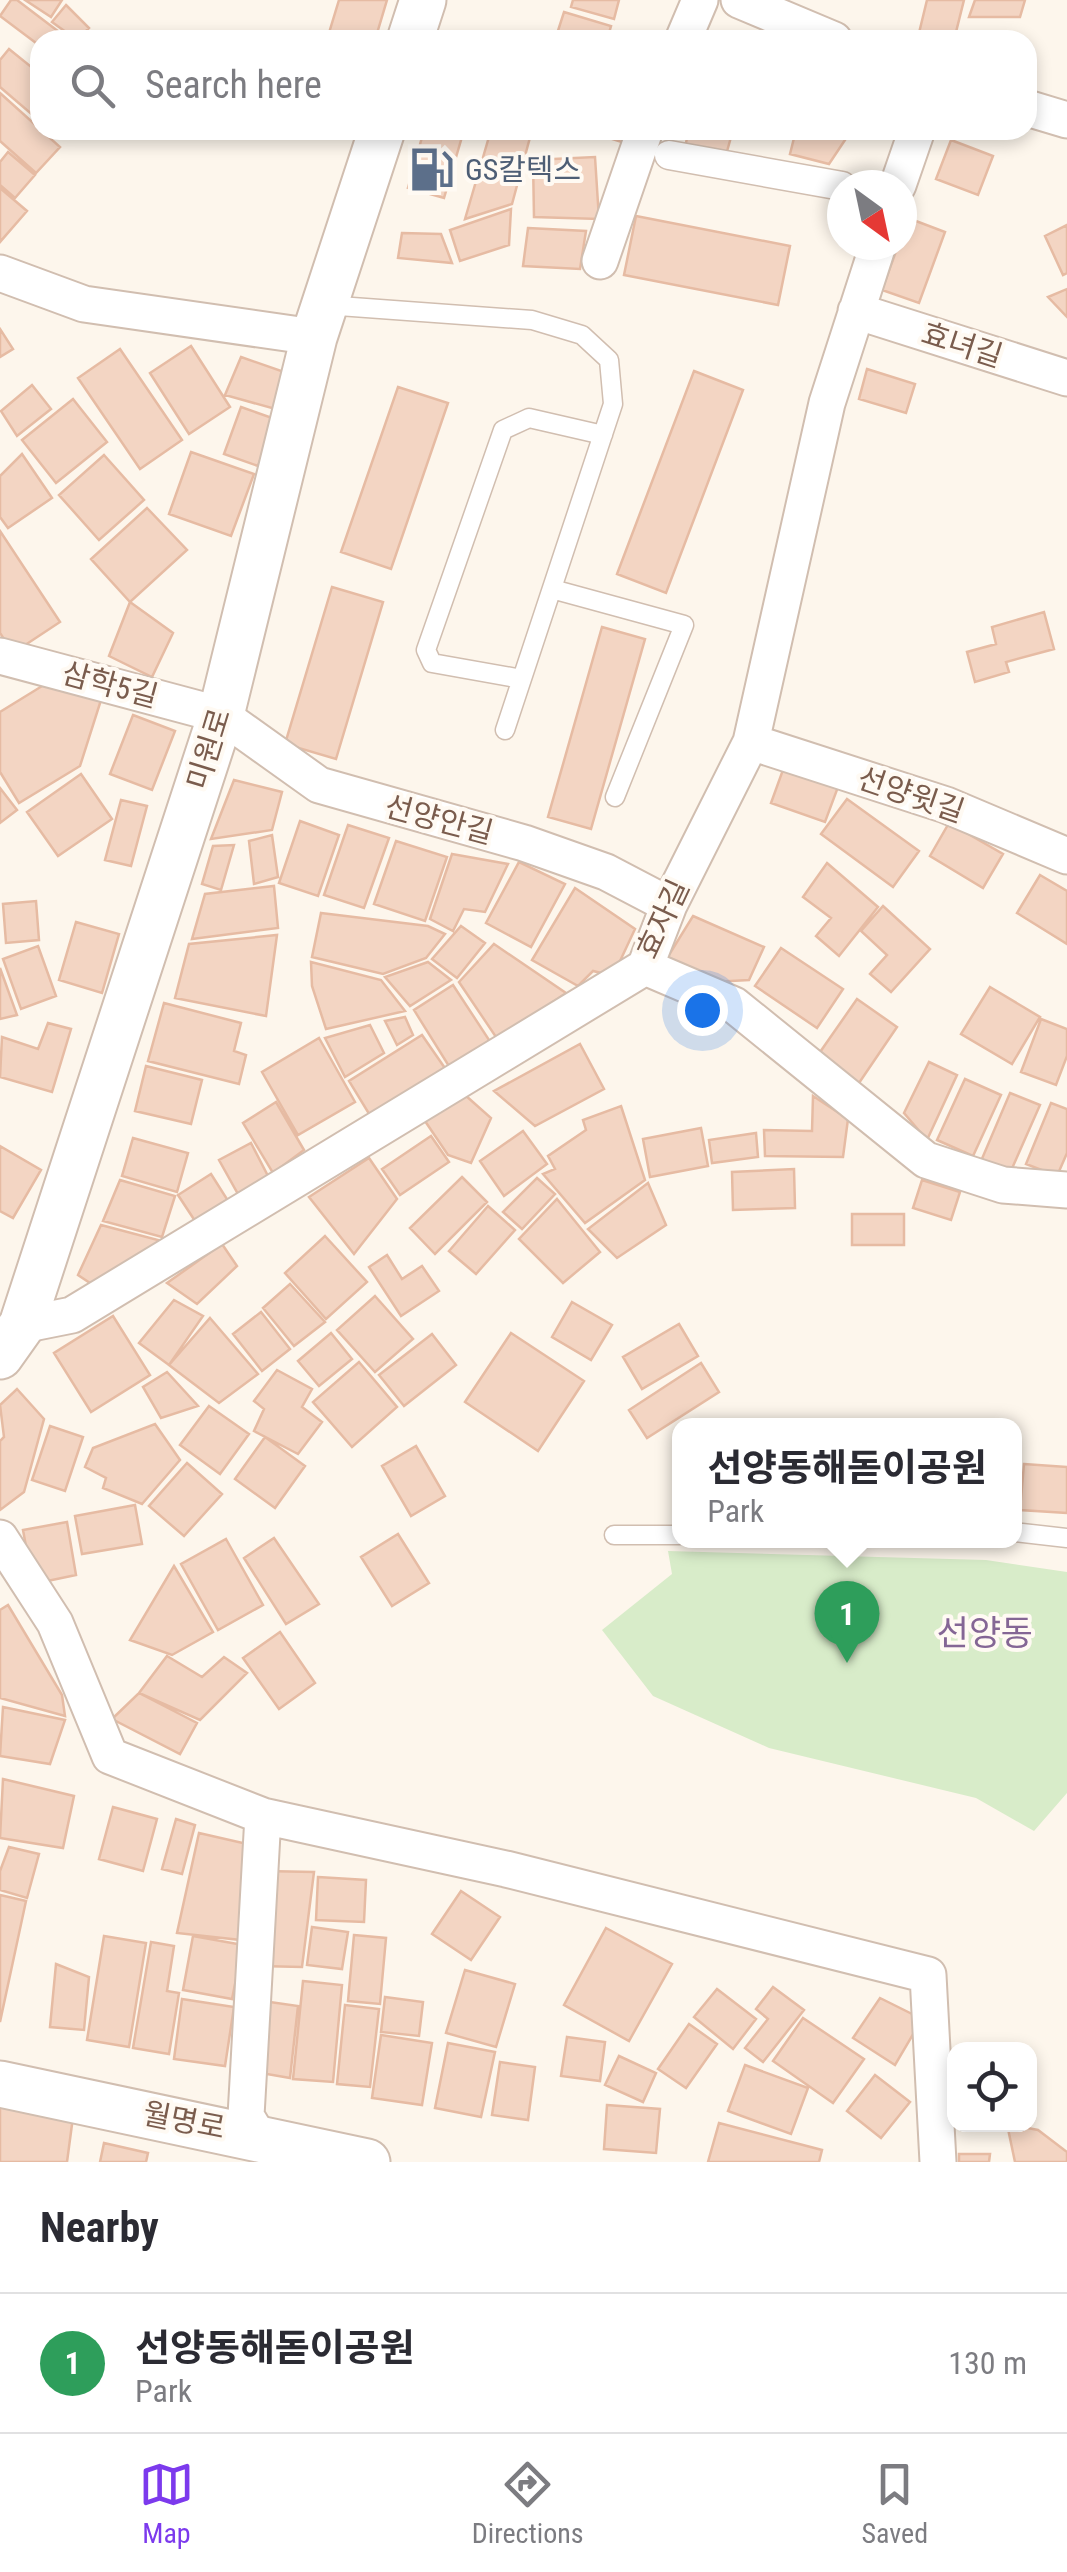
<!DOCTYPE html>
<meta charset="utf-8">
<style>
:root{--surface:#fff;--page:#f7f7f7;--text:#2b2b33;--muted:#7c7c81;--line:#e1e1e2;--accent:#7c3aed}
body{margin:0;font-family:"Roboto Condensed","Noto Sans KR",sans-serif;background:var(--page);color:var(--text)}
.controls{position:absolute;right:30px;bottom:30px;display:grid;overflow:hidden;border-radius:20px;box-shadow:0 5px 15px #0003}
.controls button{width:90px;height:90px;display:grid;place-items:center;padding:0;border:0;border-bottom:2px solid var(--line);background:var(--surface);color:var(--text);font:50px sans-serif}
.compass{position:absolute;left:827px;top:170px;width:90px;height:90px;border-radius:50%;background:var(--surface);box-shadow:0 5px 15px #0003;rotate:147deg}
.you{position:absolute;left:702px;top:1010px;width:35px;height:35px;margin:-25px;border:8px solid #fff;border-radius:50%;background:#1a73e8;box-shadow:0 0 0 15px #1a73e833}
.badge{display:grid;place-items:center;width:65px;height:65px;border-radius:50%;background:var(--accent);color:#fff;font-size:32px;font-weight:700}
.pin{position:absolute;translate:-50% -82px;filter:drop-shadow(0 2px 5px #0008)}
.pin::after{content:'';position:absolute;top:52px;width:35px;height:30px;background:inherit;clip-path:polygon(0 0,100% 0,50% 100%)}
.popup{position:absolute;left:672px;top:1418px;width:350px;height:130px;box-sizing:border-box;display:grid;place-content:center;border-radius:20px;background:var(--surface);filter:drop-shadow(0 2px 8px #0005);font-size:32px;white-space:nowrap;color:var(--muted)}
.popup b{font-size:38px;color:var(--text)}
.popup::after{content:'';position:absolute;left:50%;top:100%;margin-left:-20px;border:20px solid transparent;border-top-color:var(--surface)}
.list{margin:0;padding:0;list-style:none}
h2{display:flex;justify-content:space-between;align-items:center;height:130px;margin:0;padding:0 40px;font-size:42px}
h2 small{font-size:32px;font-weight:400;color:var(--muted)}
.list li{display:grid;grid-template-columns:65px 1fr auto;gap:30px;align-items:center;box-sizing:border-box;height:140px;padding:0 40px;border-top:2px solid var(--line)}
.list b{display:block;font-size:38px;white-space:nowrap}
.list p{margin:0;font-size:32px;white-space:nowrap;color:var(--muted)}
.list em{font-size:32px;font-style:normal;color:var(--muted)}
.icon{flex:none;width:55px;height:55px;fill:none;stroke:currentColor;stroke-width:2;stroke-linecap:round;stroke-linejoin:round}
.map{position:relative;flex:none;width:1067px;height:2162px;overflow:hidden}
.search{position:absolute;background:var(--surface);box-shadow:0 5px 15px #0003;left:30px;right:30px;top:30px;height:110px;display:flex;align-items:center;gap:25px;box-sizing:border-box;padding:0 35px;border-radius:30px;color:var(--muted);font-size:38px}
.sheet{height:270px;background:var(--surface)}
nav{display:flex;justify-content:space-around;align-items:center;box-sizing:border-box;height:140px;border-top:2px solid var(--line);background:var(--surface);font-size:28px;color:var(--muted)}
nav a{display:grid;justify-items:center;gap:5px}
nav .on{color:var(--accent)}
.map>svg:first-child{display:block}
</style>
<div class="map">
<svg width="1067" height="2162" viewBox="0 0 1067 2162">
<rect width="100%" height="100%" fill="#fdf6ec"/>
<path fill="#d8ecc9" d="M668 1551 986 1560 1067 1572V1793L1034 1831 976 1798 769 1748 653 1696 602 1630 672 1574Z"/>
<path fill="#f3d5c3" stroke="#e6bba3" stroke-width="2.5" d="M11 0H17L63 35 59 40H40V46L0 16Z
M25 0H62L51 17Z
M339 0H387L375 40 329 33Z
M573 0H619L614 19 571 7Z
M927 0H964L954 40 919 33Z
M975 0H1025L1020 17H969Z
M66 5 89 28 77 40 52 22Z
M564 12 611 26 607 40H555Z
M700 30 739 40H698Z
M9 49 40 74V111L35 117 0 87V60Z
M0 93 60 147 36 173 0 141Z
M424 130H464L444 198 408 188Z
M491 130H532L512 204 465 219Z
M584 130H636L631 145Z
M689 130H733L724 162 684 151Z
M796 130H819L847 137 829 164 790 154Z
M951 140 993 156 978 195 936 179Z
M8 152 35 175 15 198 0 185V162Z
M595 157 599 219 534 217 533 160Z
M0 188 27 211 0 242Z
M511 209 509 245 460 261 450 230Z
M636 216 790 246 778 305 624 275Z
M908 218 945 232 919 303 882 290Z
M1067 225V273L1063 275 1045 236Z
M528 228 586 231 580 269 523 266Z
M402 233 441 234 452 263 398 258Z
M1067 289V317L1048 297Z
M0 329 13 349 0 357Z
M191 346 230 407 189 434 150 373Z
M120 349 182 440 140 469 78 378Z
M241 357 290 374 279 410 225 395Z
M867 369 915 384 906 413 859 399Z
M694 371 743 390 666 593 617 574Z
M32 385 51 409 17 436 1 411Z
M398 387 448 403 391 569 341 552Z
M73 399 107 442 56 483 22 440Z
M241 407 275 419 258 466 224 454Z
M191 452 254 474 231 536 169 514Z
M22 454 52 498 8 528 0 517V476Z
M104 455 144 500 99 540 59 495Z
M147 508 187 550 130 602 91 559Z
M0 531 60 622 13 653 0 633Z
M332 587 383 602 336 759 285 744Z
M130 602 173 633 152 677 109 656Z
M1044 612 1054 649 1006 662 1009 672 975 682 967 652 996 644 992 627Z
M602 627 645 639 591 829 548 817Z
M47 683 101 700 80 766 19 803 0 772V712Z
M133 715 175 731 152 790 110 774Z
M784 767 838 787 825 822 771 803Z
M81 774 112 819 58 856 27 812Z
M234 780 282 792 272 830 211 839Z
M0 788 17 810 0 823Z
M847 799 919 851 893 887 821 834Z
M121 800 147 806 131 866 105 860Z
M300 821 339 835 318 896 279 883Z
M949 823 1003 854 983 888 930 856Z
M348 825 389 838 364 908 324 895Z
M272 835 278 877 254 884 249 841Z
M396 841 447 857 425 921 374 904Z
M234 845 221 890 202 884 213 846Z
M452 854 508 864 485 912 464 909 453 931 430 919Z
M519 862 565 884 531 947 486 923Z
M827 863 878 907 839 956 816 936 831 918 803 897Z
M1040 875 1067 891V944L1017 913Z
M274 886 278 928 192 939 205 894Z
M575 888 635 929 613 976 593 971 578 986 532 960Z
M36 901 39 940 6 943 3 904Z
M883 906 930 949 891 992 870 974 887 955 861 931Z
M321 913 428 926 445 934 426 958 383 974 312 957Z
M693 916 764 947 749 980 712 982 664 963Z
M76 922 119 934 102 993 59 980Z
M461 926 485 943 457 978 432 959Z
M277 935 266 1016 175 998 189 944Z
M494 944 566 993 498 1040 459 982Z
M38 946 56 996 21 1009 3 959Z
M781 948 843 989 817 1028 755 986Z
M311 962 381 980 405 1011 326 1029 312 986Z
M428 962 451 980 410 1006 385 977Z
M0 968 17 1015 0 1019Z
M453 985 493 1046 452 1071 414 1010Z
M990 987 1040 1017 1012 1064 961 1034Z
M857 999 897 1027 859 1083 818 1055Z
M164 1003 241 1023 234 1051 246 1055 239 1084 148 1061Z
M405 1017 413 1035 397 1045 385 1021Z
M1041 1019 1067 1029V1056L1056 1085 1021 1072Z
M48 1023 71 1029 52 1092 0 1077 2 1037 38 1049Z
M370 1025 384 1053 345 1077 325 1038Z
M422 1035 449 1074 374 1122 349 1081Z
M319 1038 355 1102 298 1135 262 1072Z
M580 1044 604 1089 535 1126 494 1091Z
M929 1062 957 1075 927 1140 904 1113Z
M146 1066 202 1080 191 1124 135 1111Z
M965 1079 1001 1095 973 1156 937 1140Z
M1010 1093 1040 1105 1010 1173 981 1161Z
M465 1095 491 1118 471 1163 448 1155 425 1121Z
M813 1096 848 1119 843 1157 765 1156 764 1130 812 1131Z
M276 1102 304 1150 273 1173 243 1123Z
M1051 1103 1067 1109V1153L1057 1176 1026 1164Z
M621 1106 645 1180 585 1223 543 1174 555 1169 548 1156 586 1130 583 1120Z
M701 1128 708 1166 650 1177 643 1139Z
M523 1131 547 1164 504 1196 480 1161Z
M756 1133 758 1157 712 1163 709 1140Z
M431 1136 449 1162 400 1195 382 1169Z
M133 1138 188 1153 177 1192 122 1176Z
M251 1143 269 1178 238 1194 219 1160Z
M0 1146 41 1170 13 1218 0 1211Z
M369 1158 397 1199 354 1254 309 1197Z
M794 1169 795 1208 733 1210 732 1172Z
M211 1174 232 1207 199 1227 178 1195Z
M462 1177 487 1202 435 1254 410 1228Z
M537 1178 555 1194 522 1229 503 1212Z
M120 1180 175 1196 162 1237 103 1221Z
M922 1180 960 1192 951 1220 913 1208Z
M648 1183 666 1225 617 1258 588 1229Z
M557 1199 600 1252 563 1283 519 1239Z
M488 1206 515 1230 476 1274 449 1251Z
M852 1214H904V1245H852Z
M101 1225 158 1240 148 1262 99 1289 78 1275Z
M325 1236 367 1282 326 1319 285 1273Z
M222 1244 237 1266 197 1304 167 1283Z
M387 1255 402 1279 422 1266 439 1291 401 1316 369 1267Z
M290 1284 325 1322 294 1346 263 1308Z
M375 1296 413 1339 375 1372 337 1330Z
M174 1300 203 1316 169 1365 139 1343Z
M572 1302 612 1325 591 1360 552 1337Z
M261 1312 290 1349 262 1371 233 1334Z
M113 1316 150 1375 91 1412 54 1353Z
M210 1318 258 1374 219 1403 169 1365Z
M679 1324 698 1356 642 1389 623 1357Z
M331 1333 352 1359 319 1386 298 1361Z
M511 1333 584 1381 538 1451 465 1402Z
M432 1334 456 1365 404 1406 379 1375Z
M359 1362 397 1407 352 1447 313 1402Z
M701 1363 719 1392 647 1438 629 1410Z
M277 1370 312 1389 302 1407 322 1422 298 1454 254 1431 264 1409 254 1401Z
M167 1372 198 1406 161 1418 143 1387Z
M17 1389 44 1419 24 1492 0 1510V1441L4 1437 0 1405Z
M209 1406 249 1434 220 1474 180 1445Z
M155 1424 180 1460 142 1504 103 1488 106 1478 85 1467 93 1448Z
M50 1426 83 1437 65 1491 32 1480Z
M265 1437 305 1466 275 1508 235 1479Z
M416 1446 445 1496 411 1516 382 1466Z
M187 1463 222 1494 184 1536 149 1506Z
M1024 1464 1067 1467V1513L1020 1510Z
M135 1505 142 1544 82 1554 75 1516Z
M67 1522 76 1575 33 1584 23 1530Z
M398 1534 429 1583 392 1606 361 1557Z
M274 1538 319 1604 286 1624 244 1558Z
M226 1539 263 1605 218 1630 181 1564Z
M174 1566 213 1632 172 1655 130 1640Z
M8 1605 62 1695 65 1716 0 1698V1610Z
M280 1632 315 1683 279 1709 243 1658Z
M167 1656 202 1677 224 1657 247 1673 200 1720 139 1693Z
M139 1693 197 1723 180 1754 112 1719Z
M3 1707 65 1720 50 1764 0 1756Z
M3 1779 74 1796 63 1848 0 1838Z
M113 1807 157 1819 143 1871 99 1859Z
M176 1819 195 1825 182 1874 162 1869Z
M199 1833 256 1846 250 1941 177 1933Z
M9 1847 39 1854 27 1898 0 1890V1871Z
M264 1871 314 1872 302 1967 259 1966Z
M318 1877 366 1880 364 1922 316 1920Z
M461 1891 500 1917 471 1960 432 1934Z
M0 1895 26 1901 0 2022Z
M312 1927 348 1932 342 1969 307 1965Z
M606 1928 672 1964 629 2041 564 2005Z
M354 1935 386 1938 380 2004 348 2001Z
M104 1936 146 1943 129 2047 87 2040Z
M193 1936 243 1945 232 1999 183 1990Z
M151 1942 174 1946 167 1991 179 1993 169 2054 133 2048Z
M56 1964 89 1977 84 2030 50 2027Z
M465 1970 515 1984 496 2047 446 2033Z
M303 1981 342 1985 333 2082 293 2079Z
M773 1987 804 2010 763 2062 745 2048 768 2019 756 2009Z
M717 1989 756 2019 733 2049 694 2017Z
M385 1997 423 2002 419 2036 381 2032Z
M880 1998 922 2019 895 2065 853 2038Z
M182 1999 234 2007 225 2066 174 2059Z
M256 2000 298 2006 290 2078 250 2071Z
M345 2005 379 2009 370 2087 337 2084Z
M803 2018 864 2059 833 2103 773 2061Z
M689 2024 717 2044 686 2088 658 2069Z
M381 2035 432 2043 422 2105 372 2098Z
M567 2037 605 2042 600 2081 561 2076Z
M448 2043 495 2052 481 2117 435 2108Z
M619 2056 656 2073 643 2102 605 2085Z
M500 2062 535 2067 528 2120 492 2115Z
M745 2065 808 2088 791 2134 728 2111Z
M875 2075 910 2102 881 2138 847 2111Z
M607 2105 660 2109 656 2153 604 2149Z
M0 2106 73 2117 67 2162H0Z
M719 2123 822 2150 819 2162H708Z
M1007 2124 1038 2130 1067 2152V2162H1015Z
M104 2143 148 2153 146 2162H100Z
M959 2154H990L989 2162H959Z"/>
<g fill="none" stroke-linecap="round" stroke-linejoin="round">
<defs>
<path id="service" d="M325 305 532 320 582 335 609 360 613 404 505 730
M552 589 684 625 615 797
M522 679 432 663 426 650 503 430 529 418 603 435
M1014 1532 1067 1538
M614 1535H680"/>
<path id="pedestrian" d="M669 155 842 186"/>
<path id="minor" d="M739 0 834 40
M683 40 700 0
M1027 108 1067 120
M898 185 917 130
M600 261 645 130
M0 273 84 304 314 337
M856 311 1067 378
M0 656 221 715 319 785 524 843 606 872 669 905
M751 742 946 805 1067 856
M645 967 734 1005 926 1160 1003 1185 1067 1190
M22 1325 72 1315 645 967 669 905 751 742 827 403 878 245
M0 1538 55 1623 110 1756 263 1816 506 1869 928 1975 938 2162
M258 2136 246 2116 263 1816"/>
<path id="tertiary" d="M410 40 423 0
M0 1356 22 1325 221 715 314 337 382 130
M0 2084 367 2162"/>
</defs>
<use href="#service" stroke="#d1beb0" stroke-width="21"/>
<use href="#pedestrian" stroke="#d1beb0" stroke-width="31"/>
<use href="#minor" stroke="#d1beb0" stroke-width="39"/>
<use href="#tertiary" stroke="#d1beb0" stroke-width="49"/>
<use href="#service" stroke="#fff" stroke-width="18"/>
<use href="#pedestrian" stroke="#fff" stroke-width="28"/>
<use href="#minor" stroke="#fff" stroke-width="35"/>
<use href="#tertiary" stroke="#fff" stroke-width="45"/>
</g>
<defs>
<symbol id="fuel-bare" viewBox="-9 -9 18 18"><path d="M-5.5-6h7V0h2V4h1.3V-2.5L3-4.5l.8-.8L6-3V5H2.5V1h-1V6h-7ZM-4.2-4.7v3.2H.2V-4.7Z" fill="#5c6f8a" stroke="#fffaf3" stroke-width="2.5" paint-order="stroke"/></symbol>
</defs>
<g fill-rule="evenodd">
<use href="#fuel-bare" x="400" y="138" width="63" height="63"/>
</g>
<g text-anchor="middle" stroke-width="8" stroke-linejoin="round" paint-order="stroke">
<g font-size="30" fill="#4e5e75" stroke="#fffaf3" text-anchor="start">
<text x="465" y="180">GS칼텍스</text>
</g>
<g font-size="30" fill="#7a5c4d" stroke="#fffaf3">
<text transform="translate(962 345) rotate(18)" y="10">효녀길</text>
<text transform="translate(110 685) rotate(15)" y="10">삼학5길</text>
<text transform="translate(209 749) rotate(-73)" y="10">미원로</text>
<text transform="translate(911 795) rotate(19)" y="10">선양윗길</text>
<text transform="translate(439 820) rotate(15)" y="10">선양안길</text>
<text transform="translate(663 919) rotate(-65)" y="10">효자길</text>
<text transform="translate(184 2121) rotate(11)" y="10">월명로</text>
</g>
<g font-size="35" fill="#846695" stroke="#fffaf3">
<text x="985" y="1645">선양동</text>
</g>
</g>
</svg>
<div class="controls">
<button><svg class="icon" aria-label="locate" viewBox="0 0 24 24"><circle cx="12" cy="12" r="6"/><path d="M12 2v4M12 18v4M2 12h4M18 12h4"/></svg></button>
</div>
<svg class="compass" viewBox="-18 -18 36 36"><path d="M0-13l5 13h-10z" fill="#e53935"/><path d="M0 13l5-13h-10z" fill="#7c7c81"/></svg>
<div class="you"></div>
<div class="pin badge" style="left:847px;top:1663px;background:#2e9e5b">1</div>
<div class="popup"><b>선양동해돋이공원</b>Park</div>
<div class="search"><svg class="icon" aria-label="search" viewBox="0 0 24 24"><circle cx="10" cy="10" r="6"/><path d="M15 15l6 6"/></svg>Search here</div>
</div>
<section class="sheet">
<h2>Nearby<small></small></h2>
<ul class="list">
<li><span class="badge" style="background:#2e9e5b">1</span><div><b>선양동해돋이공원</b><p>Park</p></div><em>130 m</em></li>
</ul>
</section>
<nav>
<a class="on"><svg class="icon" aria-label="map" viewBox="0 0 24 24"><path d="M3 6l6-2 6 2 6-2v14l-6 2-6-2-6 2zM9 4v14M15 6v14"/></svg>Map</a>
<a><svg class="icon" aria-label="directions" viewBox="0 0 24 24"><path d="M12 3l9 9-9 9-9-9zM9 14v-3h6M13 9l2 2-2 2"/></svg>Directions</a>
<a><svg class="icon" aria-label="saved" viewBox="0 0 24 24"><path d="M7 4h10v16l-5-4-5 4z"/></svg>Saved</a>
</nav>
